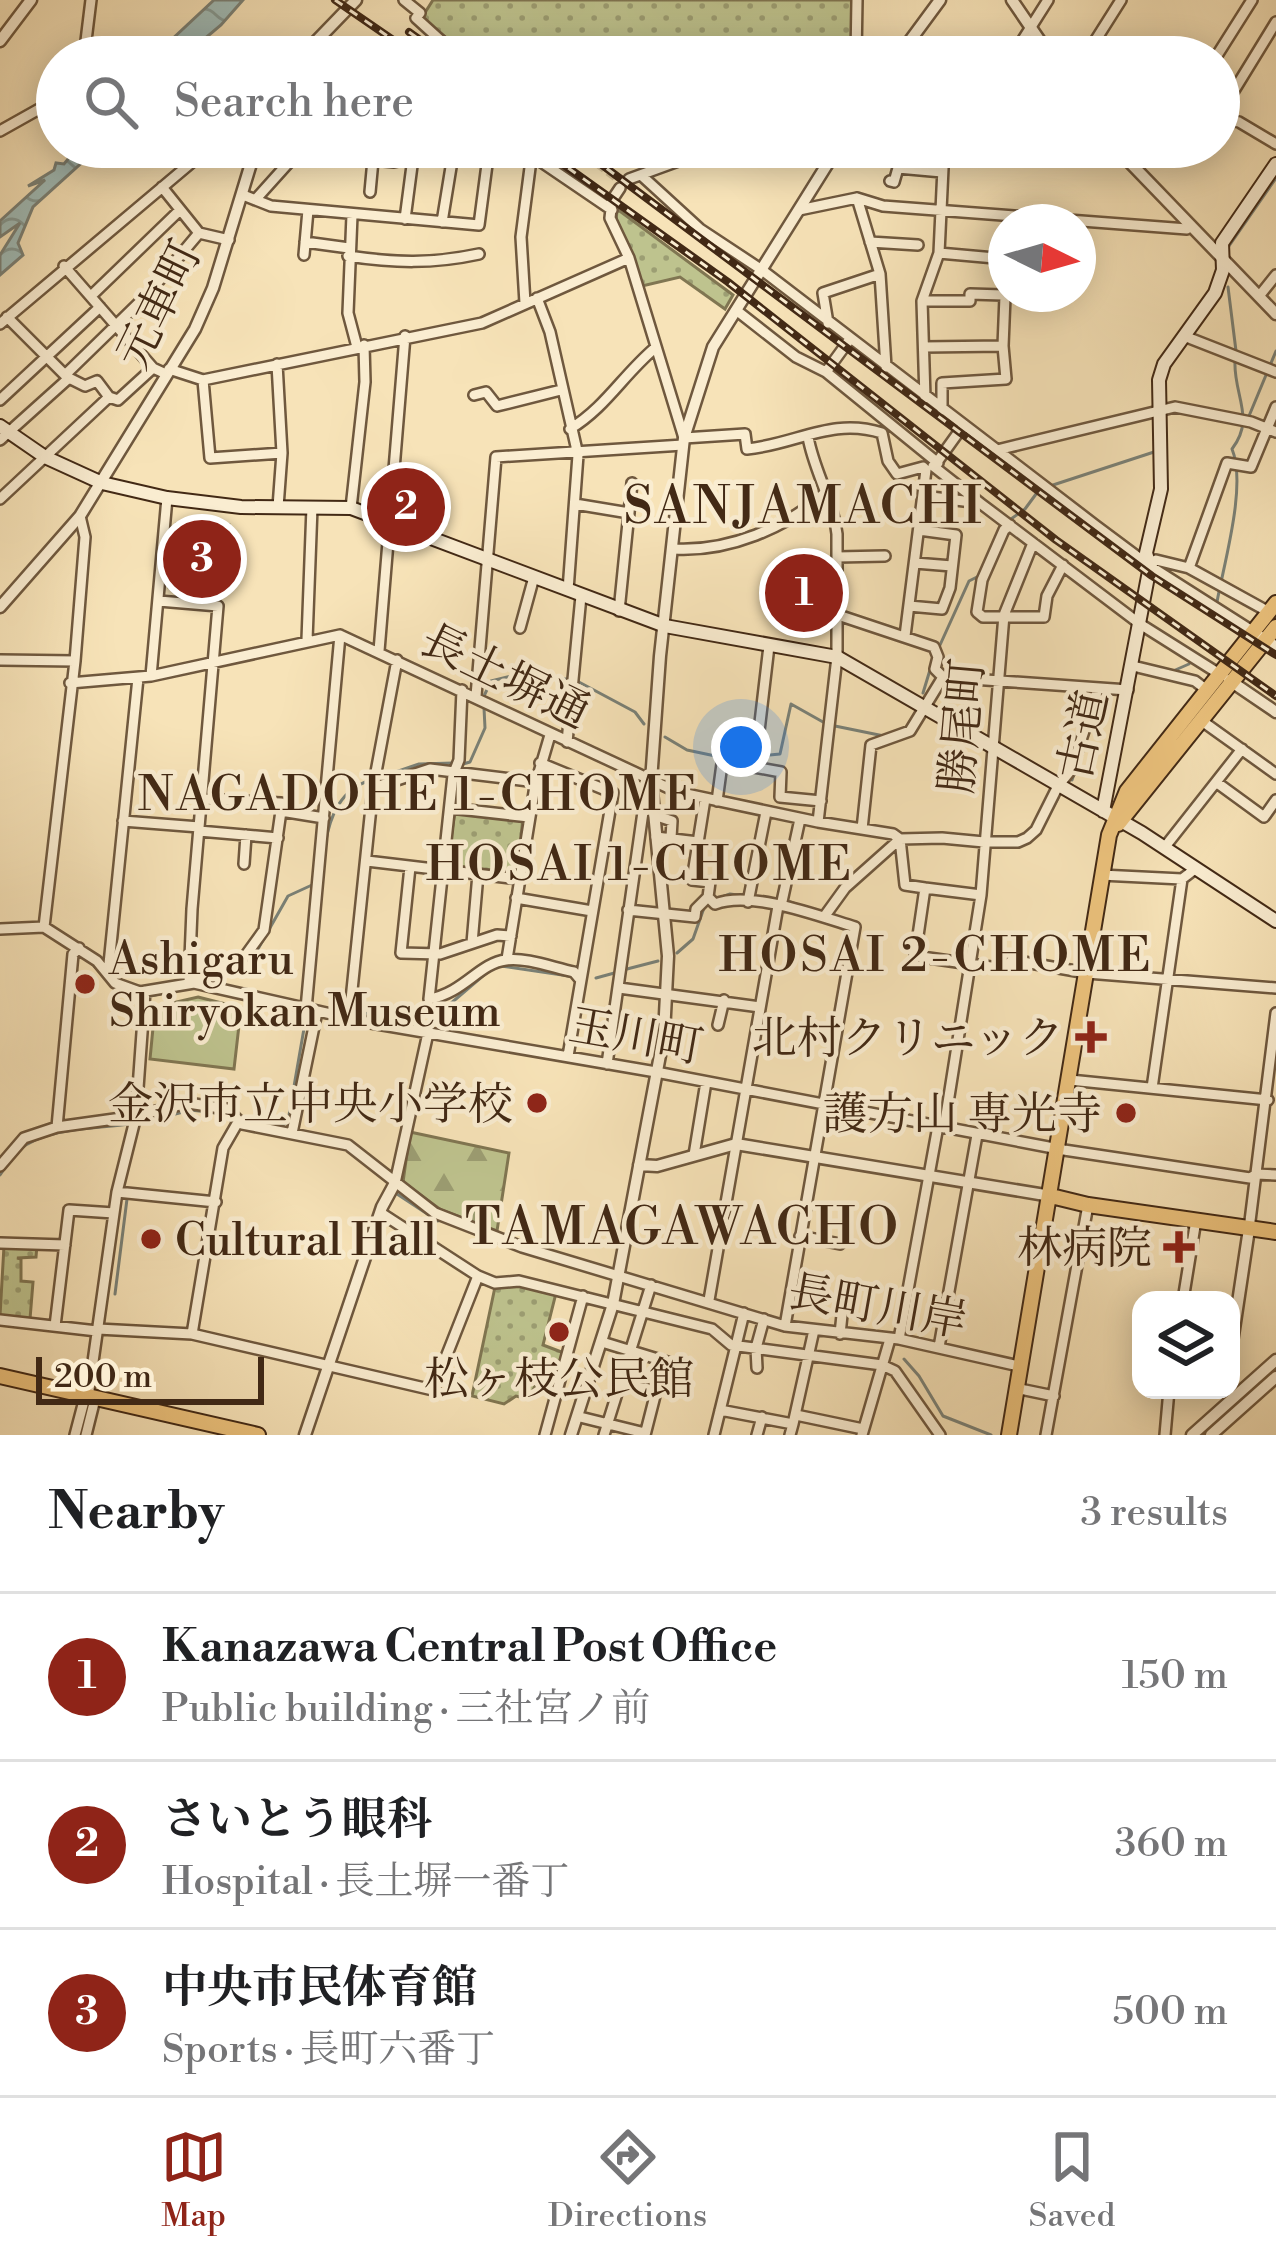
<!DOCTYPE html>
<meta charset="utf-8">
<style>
:root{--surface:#fff;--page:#f2f2f2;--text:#202124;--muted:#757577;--line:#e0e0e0;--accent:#8f2418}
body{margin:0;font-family:"Libre Bodoni","Noto Serif JP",serif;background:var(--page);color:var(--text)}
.controls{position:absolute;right:36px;bottom:36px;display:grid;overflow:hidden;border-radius:24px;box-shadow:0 6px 30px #0003}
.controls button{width:108px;height:108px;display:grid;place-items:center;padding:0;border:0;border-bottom:3px solid var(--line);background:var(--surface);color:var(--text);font:60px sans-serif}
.compass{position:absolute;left:988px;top:204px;width:108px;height:108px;border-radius:50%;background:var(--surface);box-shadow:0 6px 30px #0003;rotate:95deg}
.scale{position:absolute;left:36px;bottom:30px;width:228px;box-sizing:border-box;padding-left:12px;border:6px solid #422915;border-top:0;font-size:33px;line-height:42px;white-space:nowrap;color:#422915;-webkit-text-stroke:9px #faedd1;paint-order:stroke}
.you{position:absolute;left:741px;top:747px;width:42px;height:42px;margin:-30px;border:9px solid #fff;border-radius:50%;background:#1a73e8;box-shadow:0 0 0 18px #1a73e833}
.badge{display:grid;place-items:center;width:78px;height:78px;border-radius:50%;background:var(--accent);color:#fff;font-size:39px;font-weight:700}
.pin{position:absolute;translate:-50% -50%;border:6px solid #fff;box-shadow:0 3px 12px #0006}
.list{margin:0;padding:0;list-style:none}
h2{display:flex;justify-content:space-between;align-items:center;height:156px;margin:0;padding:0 48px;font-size:51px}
h2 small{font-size:39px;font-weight:400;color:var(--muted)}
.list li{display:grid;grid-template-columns:78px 1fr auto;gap:36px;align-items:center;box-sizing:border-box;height:168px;padding:0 48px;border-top:3px solid var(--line)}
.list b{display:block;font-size:45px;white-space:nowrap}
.list p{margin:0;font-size:39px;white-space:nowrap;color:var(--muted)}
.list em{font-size:39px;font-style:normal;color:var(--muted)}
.icon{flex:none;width:66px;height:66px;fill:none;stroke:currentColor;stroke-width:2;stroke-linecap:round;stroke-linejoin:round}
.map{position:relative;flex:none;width:1276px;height:1435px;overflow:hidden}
.search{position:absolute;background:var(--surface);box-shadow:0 6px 30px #0003;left:36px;right:36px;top:36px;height:132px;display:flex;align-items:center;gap:30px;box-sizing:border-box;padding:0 42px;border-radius:66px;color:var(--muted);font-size:45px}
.sheet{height:660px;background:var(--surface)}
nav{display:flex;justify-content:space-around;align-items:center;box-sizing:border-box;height:168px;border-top:3px solid var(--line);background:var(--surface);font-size:33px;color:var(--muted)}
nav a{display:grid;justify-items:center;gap:6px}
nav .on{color:var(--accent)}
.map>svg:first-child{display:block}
</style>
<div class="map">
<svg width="1276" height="1435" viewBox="0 0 1276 1435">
<defs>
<pattern id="green-dots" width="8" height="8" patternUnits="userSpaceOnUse" patternTransform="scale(3)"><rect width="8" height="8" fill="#bec38e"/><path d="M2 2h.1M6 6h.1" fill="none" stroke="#9c9e73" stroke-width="1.8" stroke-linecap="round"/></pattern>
<pattern id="forest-firs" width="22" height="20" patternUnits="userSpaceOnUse" patternTransform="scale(3)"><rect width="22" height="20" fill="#bec38e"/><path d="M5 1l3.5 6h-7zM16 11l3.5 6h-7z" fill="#9c9e73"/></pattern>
<pattern id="water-waves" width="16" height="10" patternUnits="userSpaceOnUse" patternTransform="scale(3)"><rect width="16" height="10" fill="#a0bcb8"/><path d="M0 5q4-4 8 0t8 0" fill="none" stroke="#849994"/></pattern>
</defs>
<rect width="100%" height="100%" fill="#f7e3b8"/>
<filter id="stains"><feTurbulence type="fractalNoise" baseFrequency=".00167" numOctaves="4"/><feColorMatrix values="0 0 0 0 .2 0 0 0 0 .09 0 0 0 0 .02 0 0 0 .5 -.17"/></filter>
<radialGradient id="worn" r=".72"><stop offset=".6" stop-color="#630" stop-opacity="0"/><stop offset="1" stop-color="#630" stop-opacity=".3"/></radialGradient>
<path fill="url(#green-dots)" stroke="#807652" stroke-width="3" d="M433 0H852V57H472L421 19Z
M617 209 733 295 725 309 680 277 642 286 616 223Z
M455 811 523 818 517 873 447 865Z
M37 1245 36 1257 17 1258 21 1259V1281L33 1282 30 1319 0 1316 4 1246Z
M520 1284 556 1293 543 1345 564 1353 553 1390 535 1386 529 1399 516 1396 504 1404 472 1396 495 1287Z"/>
<path fill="url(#forest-firs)" stroke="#807652" stroke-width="3" d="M410 1132 509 1153 497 1231 441 1210 403 1182Z"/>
<path fill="#bec38e" stroke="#807652" stroke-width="3" d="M177 524 229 525V531L234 532 232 587H169L171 531 177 530Z
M198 997 241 1008 234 1069 150 1059 155 1007Z"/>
<path fill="url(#water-waves)" stroke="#7a8177" stroke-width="3" d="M214 0H243L221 25 183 57H153Z
M78 147 98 148 33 207 18 243 23 255 0 275V255L20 223 0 237V221L45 180 28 186 54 170 56 163 64 164Z"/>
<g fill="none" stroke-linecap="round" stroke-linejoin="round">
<path stroke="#7a8177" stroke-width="3" d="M1229 246 1276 178
M1228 287 1236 351
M1249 416 1276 351
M1053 485 1154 452
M1011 519 1025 509 1039 490
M1217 602C1224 563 1247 485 1232 449 1256 418 1233 395 1235 360
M940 645 969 581 979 576
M1173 671 1189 664
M577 681 635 712 644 724
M923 693 933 660
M484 696 491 681 524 673 572 680
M835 726 884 736
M665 737 687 750 720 757
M758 756 780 754 791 704 823 722
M726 757H748
M463 764 470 762 485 728 484 708
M381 777 419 764 453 763
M1072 780 1100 698
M1052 809 1058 798
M325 845C330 815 341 789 371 780
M990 846H1010
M719 898 730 894 745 896
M790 902 805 907
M677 953 693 939 705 905
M249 957 258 949 288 896 312 885
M88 960 115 987
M627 969 658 961
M596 978 618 972
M201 983 219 973
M129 993 141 998 183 989
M356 1012 423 1021
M436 1016 491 969 501 966 569 976
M241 1118 283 1125 288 1121 306 1017
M140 1123 191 1110 223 1114
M19 1150C46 1127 96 1129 130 1124
M0 1175 9 1162
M397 1194 438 1221
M115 1294 127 1199
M904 1359 919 1376 943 1416 991 1435"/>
<path stroke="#d3be97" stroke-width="9" stroke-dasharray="9 4.5" stroke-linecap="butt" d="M576 147 625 184"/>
<defs>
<path id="minor" d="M404 0 420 13 416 18 459 57
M84 57 91 0
M346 57 347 55
M856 57 857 0
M1012 57 1048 0
M1085 57 1121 0
M1216 57 1252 0
M1219 115 1276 22
M1219 118 1239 122 1276 144
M0 131 57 99
M347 147 373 160 394 162 436 153 531 160 521 237 525 303
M531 160 537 159 612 210
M641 175 700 229 762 270 1095 525 1150 566 1276 646
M629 179 717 147
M890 181 894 182 898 168 942 172
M162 187 199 233
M620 188 612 200 610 218 629 258 684 438 745 434 747 449C797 444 832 417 882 433L888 461 897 474 923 467 926 470 905 636
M370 192 373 160
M243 195 271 206 479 225 488 157
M857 198 880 274 886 367
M255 200 291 160 293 152 288 147
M799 210 857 198 883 206 1187 229 1191 226
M352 215 348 313 357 347
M405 219 413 158
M442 222 453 155
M305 242 349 248
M870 242 918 245
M939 253 1006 259
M304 255 308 210
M348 256C394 263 433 264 479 254
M64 266 153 368
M1260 295 1276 275
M91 296 180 210
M537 298 550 332 578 455 568 590
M922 301H970V294L1003 295
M736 310 796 357 826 372 938 463
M7 317 65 375
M828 323 823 293 880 274
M0 324 210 147
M1184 336 1276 372
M924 347 1003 346 1006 272
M277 364 282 453 278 507
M169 369 203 380 482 323 629 258
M826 372 850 339
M69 378 85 386 97 381 109 397
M203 380 210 458 282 453
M474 395 486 392 497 406 561 390
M925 398 922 301 939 253 944 147
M0 400 100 307
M942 410V383L1006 379 1003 346
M570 429C606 407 623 375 655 348
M808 437C814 471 833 500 837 534V657L818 822
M0 440 69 378 65 375 146 296 199 233 229 240
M997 450 1175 407 1251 422 1276 432
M935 465 963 426
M933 466 980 503
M923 496 980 503 1140 624 1221 675
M0 499 109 397 118 400 153 368 166 374
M575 504 629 513
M351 508 365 382 364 345
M1010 525 1004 530 982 580 977 612 983 617H1044L1047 596 1063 565
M674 549C728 552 787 528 826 492
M837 557 885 556
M915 563 952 566
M1150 566 1156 560 1189 568 1269 612
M1189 568 1227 463 1251 467 1276 407
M159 601 218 606 192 909 189 983 246 955 264 930 281 811V803L202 799
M909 606 942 609 950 588 956 535 919 530
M619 611 632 483
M838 615 934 647 938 657 935 669 943 677 910 731 871 745 862 829
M520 628 534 577
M307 640 312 507
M379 651 405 336
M0 660 75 661
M1133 666 1195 681 1208 691
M151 676 167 498
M943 677 1128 690
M70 683 151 676 340 635 677 792 818 822 893 834 900 839 942 838 984 842H1018L1027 838 1036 830 1058 786 1071 770 1098 689
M462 690 459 760 453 775 429 999C464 993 479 963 506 960 526 957 554 968 574 972L579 978
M476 696 496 457 683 445
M1202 721 1276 774
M567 742 581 596
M751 760 754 767 781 772 780 797 821 801
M540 763 613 793 568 1056
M1216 782 1264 817 1276 800
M373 788 430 769 536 782
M705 799 692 880 710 882 708 897 715 904C751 890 819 916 855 927L785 1326
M717 801 722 764 750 762 757 748 769 646
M450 808 529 817
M281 811 324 818
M654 815 672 821 671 838
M123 821 199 827
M199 831 278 838
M656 837 698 842
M900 839 905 885 925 888 915 956 998 968H1006L1012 960 1087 973 1276 988
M1164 848 1242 749
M367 861 519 879
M244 864 246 835
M410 867 401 953 440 954 497 935 511 936
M1101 875 1182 879
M925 888 981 895
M516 898 592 911
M748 902 766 812
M781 906 800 819
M628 910 695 917 696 909 708 897
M824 917 845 888 900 839
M44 927 75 661 85 537 80 516
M0 929 44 927 97 961 115 983 140 992 194 983 371 1023 656 1072 1064 1150 1250 1178 1257 1174 1276 1175
M472 943 478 874
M507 959 535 786 550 735
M108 974 138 678
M619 988 760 1007
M306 1009 340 635
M349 1019 373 788 397 660
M718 1025 724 1000
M607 1064 643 812 652 808
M1070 1080 1268 1100
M1152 1088 1182 879 1195 869
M57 1127 73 954 79 948
M944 1128 981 895 1004 615 1033 543
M292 1133 317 1012
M694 1155 706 1082
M0 1166 24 1138 57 1127 136 1116 188 1103 227 1109 242 1124 348 1145 435 1213 522 1247 785 1326 899 1339 1019 1366
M395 1183 428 1033
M117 1192 216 1202
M381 1213 478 1276 495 1283 519 1281 712 1329 731 1345 882 1365 895 1371 940 1435
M1249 1229 1276 1013
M800 1236 840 1244
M0 1243 65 1245
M709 1300 778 906
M1183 1300 1196 1220
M0 1320 97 1331
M55 1326 69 1210 114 1213
M98 1329 192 1334 433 1390 478 1276
M192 1334 223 1148 238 1122
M840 1334 842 1315
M899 1339 938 1126
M602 1342 687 1368
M939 1347 977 1135
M757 1368 756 1348 764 1319
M619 1382 656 1392 645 1435
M1015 1388 1054 1396
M88 1397 117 1192 136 1116 145 991
M720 1410 793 1424 790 1435
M796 1415 863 1429
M580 1417 645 1433
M793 1424 814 1330
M75 1435 85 1397
M86 1435 95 1399
M545 1435 583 1296
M604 1435 651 1285
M714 1435 744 1313
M757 1435 762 1417
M862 1435 890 1339
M1046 1435 1088 1205
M1165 1435 1169 1390"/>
<path id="tertiary" d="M1012 0 1051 57
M0 41 31 0
M301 57 356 0
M898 57 940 0
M1115 147 1276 314
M0 607 80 516 195 329 213 288 256 147
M1229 680 1276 712
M639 1165 657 1166 736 1144 1051 1196
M1231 1349 1249 1229
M305 1435 382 1207 395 1183
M571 1435 613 1304 664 1034 668 956 651 781 660 656 684 438 713 347 838 147
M1192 1435 1276 1360
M1211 1435 1276 1377"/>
<path id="secondary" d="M0 426 45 457 102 483 167 498 241 507 351 508 665 626 837 657 1142 833 1276 921
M1103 811 1150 566 1146 553 1161 489 1159 380 1164 364 1215 293 1223 270 1222 243 1276 164"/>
<path id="primary" d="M1118 824 1276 627
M1051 1196 1088 1205 1276 1232
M1009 1435 1109 835 1127 791 1276 603"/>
<path id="trunk" d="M0 1376 258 1435"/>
</defs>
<use href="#minor" stroke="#6f583e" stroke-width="14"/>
<use href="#tertiary" stroke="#6f583e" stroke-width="15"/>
<use href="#secondary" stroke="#422915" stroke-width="16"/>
<use href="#primary" stroke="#422915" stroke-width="18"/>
<use href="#trunk" stroke="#422915" stroke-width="18"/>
<use href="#minor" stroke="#faedd1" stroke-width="9"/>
<use href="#tertiary" stroke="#faedd1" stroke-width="10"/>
<use href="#secondary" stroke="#faedd1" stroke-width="12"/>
<use href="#primary" stroke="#ecc27c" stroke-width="14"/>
<use href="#trunk" stroke="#ecc27c" stroke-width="14"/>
<defs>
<path id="rail" d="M335 0 418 57
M409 32 444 57
M539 147 728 282 1056 540 1276 696
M578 147 1152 576 1276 655"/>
</defs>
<use href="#rail" stroke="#422915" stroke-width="8"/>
<use href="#rail" stroke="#faedd1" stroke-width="3" stroke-dasharray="9" stroke-linecap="butt"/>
</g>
<g fill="#8f2418" stroke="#faedd1" stroke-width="4.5">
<circle cx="85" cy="984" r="12"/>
<path d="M1085 1019h12v12h12v12h-12v12h-12v-12h-12v-12h12z"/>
<circle cx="537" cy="1103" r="12"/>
<circle cx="1126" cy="1113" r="12"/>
<circle cx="151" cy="1239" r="12"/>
<path d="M1173 1229h12v12h12v12h-12v12h-12v-12h-12v-12h12z"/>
<circle cx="559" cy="1332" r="12"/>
</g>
<g text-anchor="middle" stroke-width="9" stroke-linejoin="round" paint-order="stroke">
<g font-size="45" fill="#422915" stroke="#faedd1">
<text transform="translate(158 304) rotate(-64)" y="16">元車町</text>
<text transform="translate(506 675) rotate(26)" y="16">長土塀通</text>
<text transform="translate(961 726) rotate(-85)" y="16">勝尾町</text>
<text transform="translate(1082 735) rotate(-78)" y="16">古道</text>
<text transform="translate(636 1035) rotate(10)" y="16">玉川町</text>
<text transform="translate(878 1305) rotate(10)" y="16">長町川岸</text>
</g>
<g font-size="45" fill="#422915" stroke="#faedd1" text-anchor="end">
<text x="109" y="974" text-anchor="start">Ashigaru<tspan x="109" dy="52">Shiryokan Museum</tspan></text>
<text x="1064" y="1053">北村クリニック</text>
<text x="513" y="1119">金沢市立中央小学校</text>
<text x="1102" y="1129">護方山 専光寺</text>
<text x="175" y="1255" text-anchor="start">Cultural Hall</text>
<text x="1152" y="1263">林病院</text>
<text x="559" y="1394" text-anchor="middle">松ヶ枝公民館</text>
</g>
<g font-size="48" letter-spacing="3" fill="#422915" stroke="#faedd1">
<text x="419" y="810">NAGADOHE 1-CHOME</text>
<text x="640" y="880">HOSAI 1-CHOME</text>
<text x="936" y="971">HOSAI 2-CHOME</text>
</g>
<g font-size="51" letter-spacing="3" fill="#422915" stroke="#faedd1">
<text x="804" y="523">SANJAMACHI</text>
<text x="683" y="1244">TAMAGAWACHO</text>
</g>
</g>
<rect width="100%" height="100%" filter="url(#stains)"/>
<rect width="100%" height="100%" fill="url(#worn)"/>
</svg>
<div class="controls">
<button><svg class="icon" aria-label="layers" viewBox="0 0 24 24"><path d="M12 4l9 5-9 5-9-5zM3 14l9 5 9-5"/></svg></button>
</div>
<svg class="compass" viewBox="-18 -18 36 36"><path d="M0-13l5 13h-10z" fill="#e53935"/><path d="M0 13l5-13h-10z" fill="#757577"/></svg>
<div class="scale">200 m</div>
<div class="you"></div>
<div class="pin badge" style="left:804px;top:593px">1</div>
<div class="pin badge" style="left:406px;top:507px">2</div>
<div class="pin badge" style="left:202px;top:559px">3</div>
<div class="search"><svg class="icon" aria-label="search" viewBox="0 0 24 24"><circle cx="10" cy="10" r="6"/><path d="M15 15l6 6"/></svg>Search here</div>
</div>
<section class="sheet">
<h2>Nearby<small>3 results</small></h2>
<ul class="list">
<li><span class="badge">1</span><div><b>Kanazawa Central Post Office</b><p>Public building · 三社宮ノ前</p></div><em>150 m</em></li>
<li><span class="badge">2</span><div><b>さいとう眼科</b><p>Hospital · 長土塀一番丁</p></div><em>360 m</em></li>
<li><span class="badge">3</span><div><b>中央市民体育館</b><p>Sports · 長町六番丁</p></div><em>500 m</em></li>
</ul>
</section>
<nav>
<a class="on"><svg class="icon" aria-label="map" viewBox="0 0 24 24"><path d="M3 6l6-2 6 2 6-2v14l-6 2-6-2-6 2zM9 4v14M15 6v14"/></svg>Map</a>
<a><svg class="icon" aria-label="directions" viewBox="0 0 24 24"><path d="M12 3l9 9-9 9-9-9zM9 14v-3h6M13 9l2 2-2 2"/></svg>Directions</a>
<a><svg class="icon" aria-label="saved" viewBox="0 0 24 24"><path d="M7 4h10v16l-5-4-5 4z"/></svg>Saved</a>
</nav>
